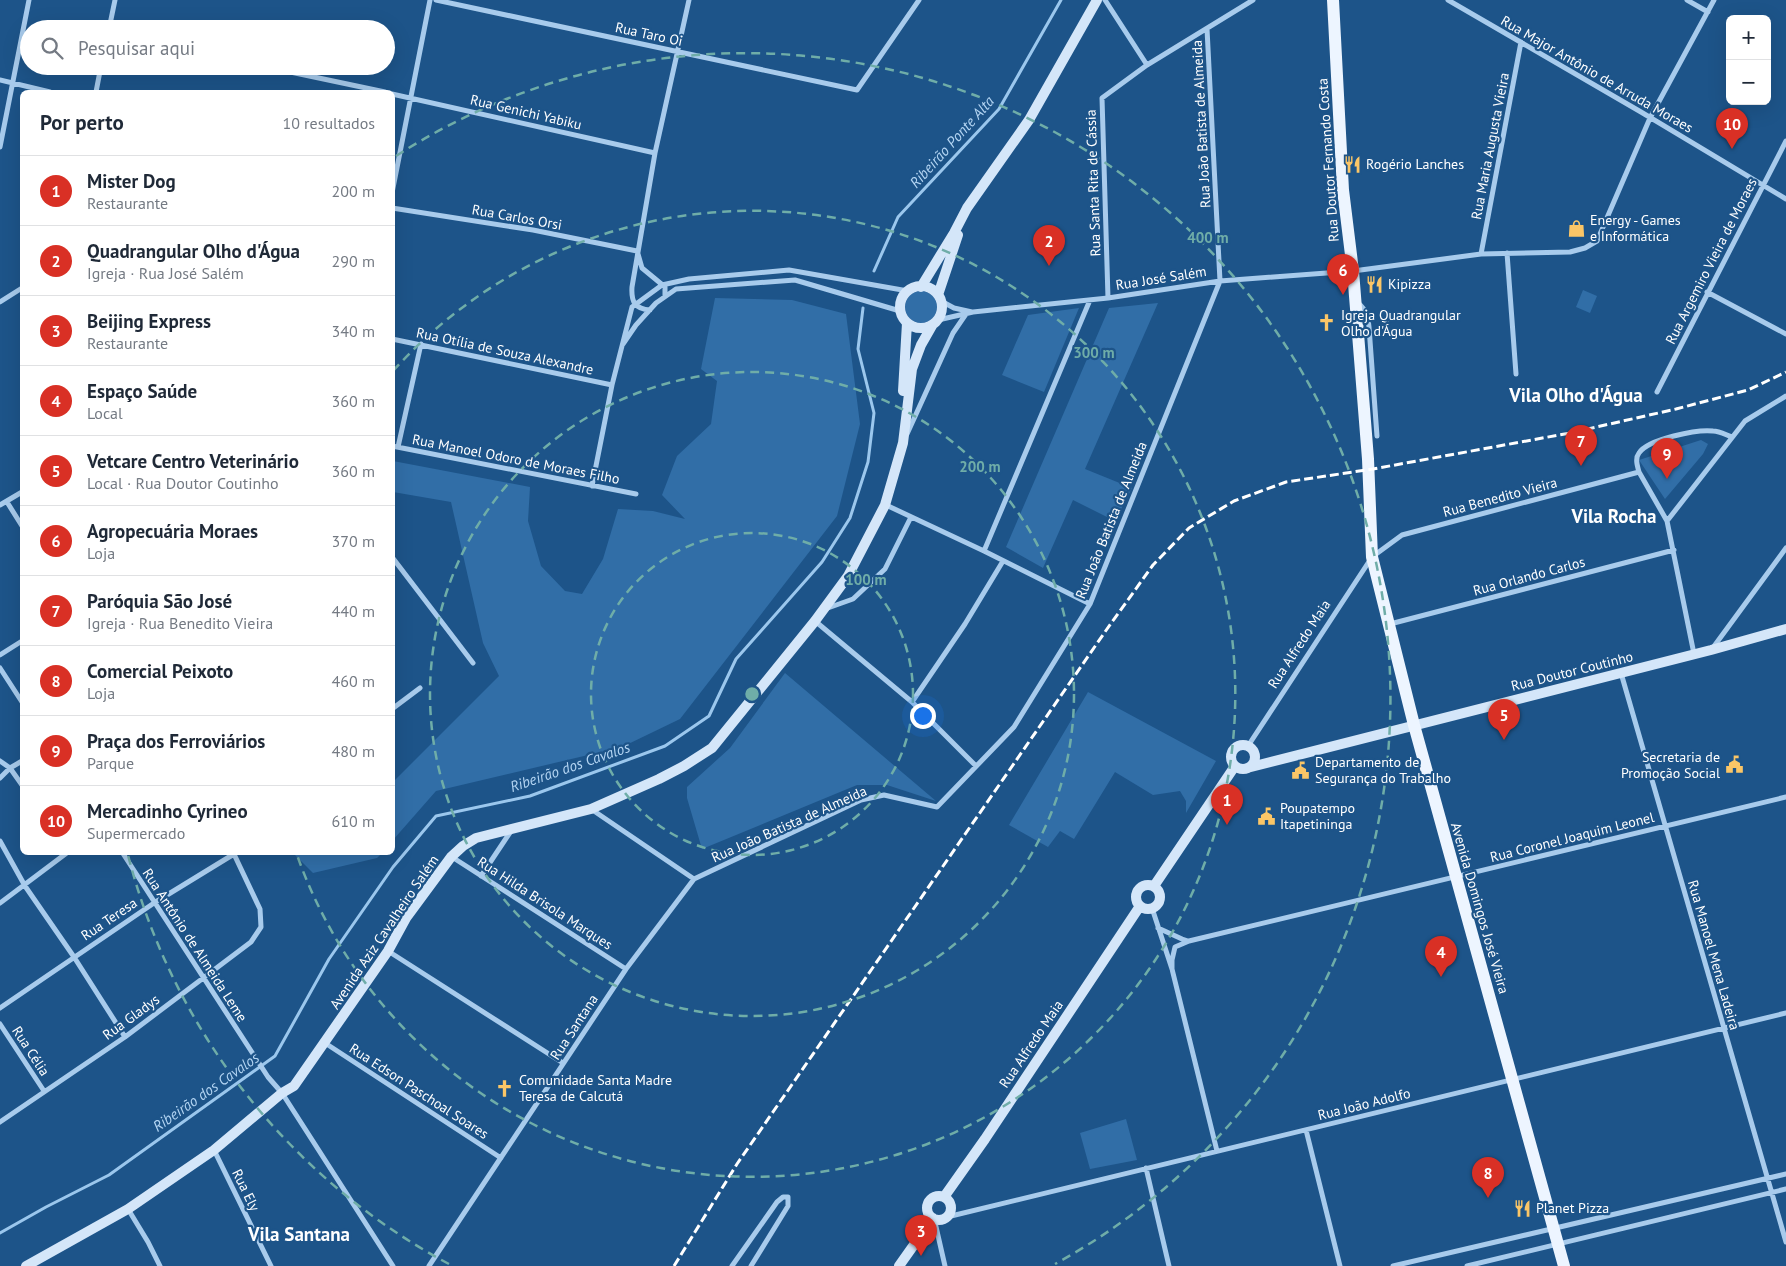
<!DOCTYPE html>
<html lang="pt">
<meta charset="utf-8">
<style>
:root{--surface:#fff;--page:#f2f2f3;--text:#1f2937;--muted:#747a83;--line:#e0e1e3;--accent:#d93025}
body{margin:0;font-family:"PT Sans",sans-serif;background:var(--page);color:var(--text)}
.controls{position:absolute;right:15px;top:15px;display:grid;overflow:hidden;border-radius:8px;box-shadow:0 5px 20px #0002}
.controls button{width:45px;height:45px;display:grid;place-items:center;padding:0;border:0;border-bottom:1px solid var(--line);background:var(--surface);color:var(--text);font:25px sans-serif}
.you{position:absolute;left:922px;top:715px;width:18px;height:18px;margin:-12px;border:4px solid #fff;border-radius:50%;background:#1a73e8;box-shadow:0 0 0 8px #1a73e833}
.badge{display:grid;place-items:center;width:32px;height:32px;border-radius:50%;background:var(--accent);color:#fff;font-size:16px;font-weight:700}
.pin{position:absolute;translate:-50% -41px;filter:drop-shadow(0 1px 2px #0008)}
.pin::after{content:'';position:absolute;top:26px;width:18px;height:15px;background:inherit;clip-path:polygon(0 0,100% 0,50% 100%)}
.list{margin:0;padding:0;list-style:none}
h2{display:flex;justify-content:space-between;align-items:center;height:65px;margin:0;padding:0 20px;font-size:21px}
h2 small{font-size:16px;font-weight:400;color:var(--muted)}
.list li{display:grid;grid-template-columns:32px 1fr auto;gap:15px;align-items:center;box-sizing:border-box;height:70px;padding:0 20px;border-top:1px solid var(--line)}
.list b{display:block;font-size:19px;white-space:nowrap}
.list p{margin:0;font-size:16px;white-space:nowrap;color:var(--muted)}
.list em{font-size:16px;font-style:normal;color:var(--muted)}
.icon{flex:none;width:28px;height:28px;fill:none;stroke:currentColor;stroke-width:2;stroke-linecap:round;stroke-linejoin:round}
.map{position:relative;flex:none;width:1786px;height:1266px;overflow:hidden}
.search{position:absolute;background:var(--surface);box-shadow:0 5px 20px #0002;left:20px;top:20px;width:375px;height:55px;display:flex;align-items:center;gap:12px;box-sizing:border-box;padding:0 18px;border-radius:28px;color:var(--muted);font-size:19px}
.panel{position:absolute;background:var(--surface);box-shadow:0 5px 20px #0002;left:20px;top:90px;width:375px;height:765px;border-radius:8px}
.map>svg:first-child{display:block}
</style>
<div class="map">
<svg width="1786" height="1266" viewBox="0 0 1786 1266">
<rect width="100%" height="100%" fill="#1d5489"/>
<path fill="#316ea7" d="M1583 290 1597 296 1590 313 1576 307Z
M905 307a16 16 0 1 1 32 0a16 16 0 1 1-32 0Z
M715 298 792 300 846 314 860 424 837 516 680 719 622 747 436 791 393 840V782L499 676 483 643 451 502 393 492V461L530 487 528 521 541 566 565 591 582 594 603 559 618 509 653 511 685 519 662 495 677 456 711 424 717 381 701 369Z
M1158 303 1085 469 1132 488 1115 521 1073 500 1043 568 1006 547 1109 308Z
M1079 308 1044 392 1002 375 1028 315Z
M1701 440 1708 444 1703 454 1665 499 1639 460Z
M785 673 936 801 887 785H857L702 849 687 798V787L730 748Z
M1088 692 1216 761 1186 813V801L1180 791 1153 795 1115 772 1074 839 1060 831 1048 847 1009 825Z
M293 853H382L377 858 313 873Z
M1126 1119 1137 1160 1090 1169 1080 1133Z"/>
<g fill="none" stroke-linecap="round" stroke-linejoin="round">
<path stroke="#9bc7ed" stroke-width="3" d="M874 271 898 217 999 109 1061 0
M0 1233 46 1207 109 1175 275 1056 329 959 393 867 436 816 530 796 665 746 709 716 736 659 822 562 850 518 868 462 874 413 858 349 863 308"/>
<path stroke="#a8cbec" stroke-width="5" d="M436 0 857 90 919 0
M1105 0 1147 65
M1448 0 1641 112 1786 199
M1687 0 1708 12
M109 29 115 0
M262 66 385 92
M0 80 50 92
M96 92 101 66
M392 94 655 153
M0 147 29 0
M392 193 430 0
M392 208 533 230 637 251
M1507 253 1516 374
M638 254 642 268 665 287V296
M1481 254 1521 42
M1707 292 1786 334
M1108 298 1102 98 1147 65 1253 0
M941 301 954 308 972 312
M0 302 22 288
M1358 303C1366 310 1368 316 1369 327L1377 436
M650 310C635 309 631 302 632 287L655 153 689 0
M938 320 973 312 1108 298 1220 281 1353 271 1481 254 1570 252 1585 248 1597 241 1650 118 1714 0
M392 339 612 385
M623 344 636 325 656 303 676 289 795 280 900 311
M1657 392 1786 141
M907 434 953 333 966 314
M392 446 636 494
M398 447 421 344
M592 486 612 385 632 307 662 285 689 279 789 270 908 291
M7 502 22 526
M0 505 22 492
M886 505 984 551 1090 604
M1667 521 1745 421 1786 396
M984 551 1090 300
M392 557 473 663
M825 609 853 599 885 569 911 517
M815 621 912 702 976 766
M1390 624 1674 550
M1712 649 1786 548
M1694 654 1667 521 1639 472C1637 465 1635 458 1639 453 1648 439 1698 429 1713 431 1720 431 1726 435 1732 437
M0 655 22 641
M0 668 22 702
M1621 673 1786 1242
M912 702 965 624 1003 561
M392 709 420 688
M1248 746 1372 557 1402 535 1639 472
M0 761 10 768 22 785
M0 778 10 768 22 761
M591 809 694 879
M0 841 25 886 74 957 125 1037
M122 852 268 1077 282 1093 393 1266
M452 857 626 969
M481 876 511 831
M0 903 68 852
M1152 908 1172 969 1217 1151
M1158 928 1182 939 1188 941
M388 951 563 1063
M1172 969V960L1175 947 1189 941 1786 797
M0 1008 154 903 234 854
M0 1024 44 1091
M325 1043 501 1158
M0 1122 125 1037 251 942 261 927 260 909 233 852
M1306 1130 1340 1266
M214 1150 271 1266
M1146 1168 1169 1266
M128 1209 148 1242 160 1266
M947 1217 1786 1013
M934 1218 945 1266
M429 1266 626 969 694 879 861 800 884 795 937 807 1014 727 1090 604 1220 281 1207 29
M732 1266 777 1202 783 1197H788V1206L751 1266
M1393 1266 1786 1174
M1467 1266 1786 1189"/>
<path stroke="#d4e6f9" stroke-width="10" d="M900 307a21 21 0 1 1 42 0a21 21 0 1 1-42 0Z
M921 287 954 233 967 208 1029 120 1097 0
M938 295 958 235
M903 391 907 323
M1231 757a12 12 0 1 1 24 0a12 12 0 1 1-24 0Z
M1247 768 1711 650 1786 629
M1136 897a12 12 0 1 1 24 0a12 12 0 1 1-24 0Z
M1154 886 1235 766
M927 1208a12 12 0 1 1 24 0a12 12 0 1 1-24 0Z
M944 1197 985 1139 1140 906
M26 1266 128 1209 214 1150 282 1093 294 1086 388 951 406 918 451 857 463 846 476 838 591 809 659 779 684 766 712 748 815 621 848 576 885 505 903 443 912 369 921 345 933 324
M899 1266 933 1218"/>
<path stroke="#edf5ff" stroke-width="12" d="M1333 0 1343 190 1353 271 1368 459 1372 557 1414 725 1564 1266"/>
<path stroke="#fff" stroke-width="3" stroke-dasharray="9 4" stroke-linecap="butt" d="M674 1266 737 1164 1107 629 1153 565 1189 528 1234 501 1286 482 1373 469 1570 433 1676 409 1748 390 1786 372"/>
</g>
<g fill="none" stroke="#6fada8" stroke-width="2.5" stroke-dasharray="9 6">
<circle cx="752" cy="694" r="161"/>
<circle cx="752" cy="694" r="322"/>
<path d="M393 371A483 483 0 1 1 297 855"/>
<path d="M449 1264A645 645 0 0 1 128 855M396 156A645 645 0 1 1 1055 1264"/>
</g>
<defs>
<symbol id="restaurant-bare" viewBox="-9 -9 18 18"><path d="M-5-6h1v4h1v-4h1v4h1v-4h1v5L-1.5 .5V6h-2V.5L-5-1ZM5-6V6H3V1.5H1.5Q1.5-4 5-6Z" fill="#fbc667" stroke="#1d5489" stroke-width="2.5" paint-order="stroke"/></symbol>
<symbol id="shop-bare" viewBox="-9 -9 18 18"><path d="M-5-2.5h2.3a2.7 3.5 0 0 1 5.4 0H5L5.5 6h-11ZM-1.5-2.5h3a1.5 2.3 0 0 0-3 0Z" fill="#fbc667" stroke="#1d5489" stroke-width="2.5" paint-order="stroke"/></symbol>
<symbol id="church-bare" viewBox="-9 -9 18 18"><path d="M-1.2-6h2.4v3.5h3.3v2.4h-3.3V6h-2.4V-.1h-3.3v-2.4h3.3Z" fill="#fbc667" stroke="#1d5489" stroke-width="2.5" paint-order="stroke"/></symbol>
<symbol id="civic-bare" viewBox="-9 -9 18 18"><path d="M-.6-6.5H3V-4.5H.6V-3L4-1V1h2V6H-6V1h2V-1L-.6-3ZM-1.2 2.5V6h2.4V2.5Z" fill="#fbc667" stroke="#1d5489" stroke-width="2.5" paint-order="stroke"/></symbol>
</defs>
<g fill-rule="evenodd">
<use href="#restaurant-bare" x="1340" y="152" width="25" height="25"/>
<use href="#shop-bare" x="1564" y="216" width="25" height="25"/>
<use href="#restaurant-bare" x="1362" y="272" width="25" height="25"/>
<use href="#church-bare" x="1314" y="310" width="25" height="25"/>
<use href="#civic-bare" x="1722" y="752" width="25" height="25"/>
<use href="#civic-bare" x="1288" y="758" width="25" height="25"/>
<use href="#civic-bare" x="1254" y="804" width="25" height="25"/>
<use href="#church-bare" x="492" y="1076" width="25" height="25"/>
<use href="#restaurant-bare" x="1510" y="1196" width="25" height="25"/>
</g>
<g text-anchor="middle" stroke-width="4.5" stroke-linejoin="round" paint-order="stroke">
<g font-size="14" fill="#fff" stroke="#1d5489">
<text transform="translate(649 34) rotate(12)" y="5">Rua Taro Oi</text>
<text transform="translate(1597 74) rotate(30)" y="5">Rua Major Antônio de Arruda Moraes</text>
<text transform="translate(526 112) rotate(13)" y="5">Rua Genichi Yabiku</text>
<text transform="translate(1201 124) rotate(-93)" y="5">Rua João Batista de Almeida</text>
<text transform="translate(1490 146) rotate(-79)" y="5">Rua Maria Augusta Vieira</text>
<text transform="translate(1328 160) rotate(-94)" y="5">Rua Doutor Fernando Costa</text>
<text transform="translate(1093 183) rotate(-92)" y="5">Rua Santa Rita de Cássia</text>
<text transform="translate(517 217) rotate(10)" y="5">Rua Carlos Orsi</text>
<text transform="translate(1711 261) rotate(-63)" y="5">Rua Argemiro Vieira de Moraes</text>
<text transform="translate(1161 278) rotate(-9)" y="5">Rua José Salém</text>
<text transform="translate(505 351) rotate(12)" y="5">Rua Otília de Souza Alexandre</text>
<text transform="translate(516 459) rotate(11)" y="5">Rua Manoel Odoro de Moraes Filho</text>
<text transform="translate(1500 497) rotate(-15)" y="5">Rua Benedito Vieira</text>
<text transform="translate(1111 520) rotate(-68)" y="5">Rua João Batista de Almeida</text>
<text transform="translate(1529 576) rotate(-15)" y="5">Rua Orlando Carlos</text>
<text transform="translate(1299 644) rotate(-57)" y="5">Rua Alfredo Maia</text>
<text transform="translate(1572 671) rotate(-14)" y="5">Rua Doutor Coutinho</text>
<text transform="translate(789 824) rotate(-24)" y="5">Rua João Batista de Almeida</text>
<text transform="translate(1572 837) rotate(-14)" y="5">Rua Coronel Joaquim Leonel</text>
<text transform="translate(545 903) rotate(33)" y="5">Rua Hilda Brisola Marques</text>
<text transform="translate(1480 908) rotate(74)" y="5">Avenida Domingos José Vieira</text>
<text transform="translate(109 919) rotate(-34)" y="5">Rua Teresa</text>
<text transform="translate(384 932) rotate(-56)" y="5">Avenida Aziz Cavalheiro Salém</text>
<text transform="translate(195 945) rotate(57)" y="5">Rua Antônio de Almeida Leme</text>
<text transform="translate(1714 955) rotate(74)" y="5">Rua Manoel Mena Ladeira</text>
<text transform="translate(131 1017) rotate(-36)" y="5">Rua Gladys</text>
<text transform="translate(574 1027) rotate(-57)" y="5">Rua Santana</text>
<text transform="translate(1031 1044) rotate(-56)" y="5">Rua Alfredo Maia</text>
<text transform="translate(31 1051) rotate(57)" y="5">Rua Célia</text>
<text transform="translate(419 1091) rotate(33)" y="5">Rua Edson Paschoal Soares</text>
<text transform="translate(1364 1104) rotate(-14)" y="5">Rua João Adolfo</text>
<text transform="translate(246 1190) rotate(64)" y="5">Rua Ely</text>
</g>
<g font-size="14" fill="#fff" stroke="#1d5489" text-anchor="start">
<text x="1366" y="169">Rogério Lanches</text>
<text x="1590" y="225">Energy - Games<tspan x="1590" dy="16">e Informática</tspan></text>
<text x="1388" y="289">Kipizza</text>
<text x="1341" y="320">Igreja Quadrangular<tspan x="1341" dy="16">Olho d'Água</tspan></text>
<text x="1720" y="762" text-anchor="end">Secretaria de<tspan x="1720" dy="16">Promoção Social</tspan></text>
<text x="1315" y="767">Departamento de<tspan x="1315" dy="16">Segurança do Trabalho</tspan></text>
<text x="1280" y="813">Poupatempo<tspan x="1280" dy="16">Itapetininga</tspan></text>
<text x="519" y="1085">Comunidade Santa Madre<tspan x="519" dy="16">Teresa de Calcutá</tspan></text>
<text x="1536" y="1213">Planet Pizza</text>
</g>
<g font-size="15" font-style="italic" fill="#b4d5f3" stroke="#1d5489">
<text transform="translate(952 142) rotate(-48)" y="5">Ribeirão Ponte Alta</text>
<text transform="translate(570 767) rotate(-19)" y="5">Ribeirão dos Cavalos</text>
<text transform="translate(206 1092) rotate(-35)" y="5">Ribeirão dos Cavalos</text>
</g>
<g font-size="19" font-weight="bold" fill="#fff" stroke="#1d5489">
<text x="1576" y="402">Vila Olho d'Água</text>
<text x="1614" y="523">Vila Rocha</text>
<text x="299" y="1241">Vila Santana</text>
</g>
</g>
<circle cx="752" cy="694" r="8" fill="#6fada8" stroke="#1d5489" stroke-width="2.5"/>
<g font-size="15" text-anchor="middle" font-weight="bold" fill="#6fada8" stroke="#1d5489" stroke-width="4.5" stroke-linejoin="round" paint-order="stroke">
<text x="1208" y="243">400 m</text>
<text x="1094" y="358">300 m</text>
<text x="980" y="472">200 m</text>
<text x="866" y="585">100 m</text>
</g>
</svg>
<div class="controls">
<button>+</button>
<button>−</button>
</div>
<div class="you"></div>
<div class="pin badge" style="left:1227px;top:825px">1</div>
<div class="pin badge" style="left:1049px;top:266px">2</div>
<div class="pin badge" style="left:921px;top:1256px">3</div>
<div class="pin badge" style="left:1441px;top:977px">4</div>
<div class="pin badge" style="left:1504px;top:740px">5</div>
<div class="pin badge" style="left:1343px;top:295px">6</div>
<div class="pin badge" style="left:1581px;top:466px">7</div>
<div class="pin badge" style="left:1488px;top:1198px">8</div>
<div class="pin badge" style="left:1667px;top:479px">9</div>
<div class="pin badge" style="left:1732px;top:149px">10</div>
<div class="search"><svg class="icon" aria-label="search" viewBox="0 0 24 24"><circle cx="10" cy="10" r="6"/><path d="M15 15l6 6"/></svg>Pesquisar aqui</div>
<section class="panel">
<h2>Por perto<small>10 resultados</small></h2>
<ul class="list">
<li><span class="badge">1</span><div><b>Mister Dog</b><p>Restaurante</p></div><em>200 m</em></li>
<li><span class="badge">2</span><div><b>Quadrangular Olho d'Água</b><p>Igreja · Rua José Salém</p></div><em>290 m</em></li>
<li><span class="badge">3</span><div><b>Beijing Express</b><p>Restaurante</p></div><em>340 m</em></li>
<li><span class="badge">4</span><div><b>Espaço Saúde</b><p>Local</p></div><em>360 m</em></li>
<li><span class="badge">5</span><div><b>Vetcare Centro Veterinário</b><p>Local · Rua Doutor Coutinho</p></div><em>360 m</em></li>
<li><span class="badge">6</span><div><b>Agropecuária Moraes</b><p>Loja</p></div><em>370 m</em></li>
<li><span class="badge">7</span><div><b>Paróquia São José</b><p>Igreja · Rua Benedito Vieira</p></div><em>440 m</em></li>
<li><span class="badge">8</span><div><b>Comercial Peixoto</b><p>Loja</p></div><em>460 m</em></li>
<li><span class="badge">9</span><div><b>Praça dos Ferroviários</b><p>Parque</p></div><em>480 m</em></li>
<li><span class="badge">10</span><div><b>Mercadinho Cyrineo</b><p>Supermercado</p></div><em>610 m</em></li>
</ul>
</section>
</div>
